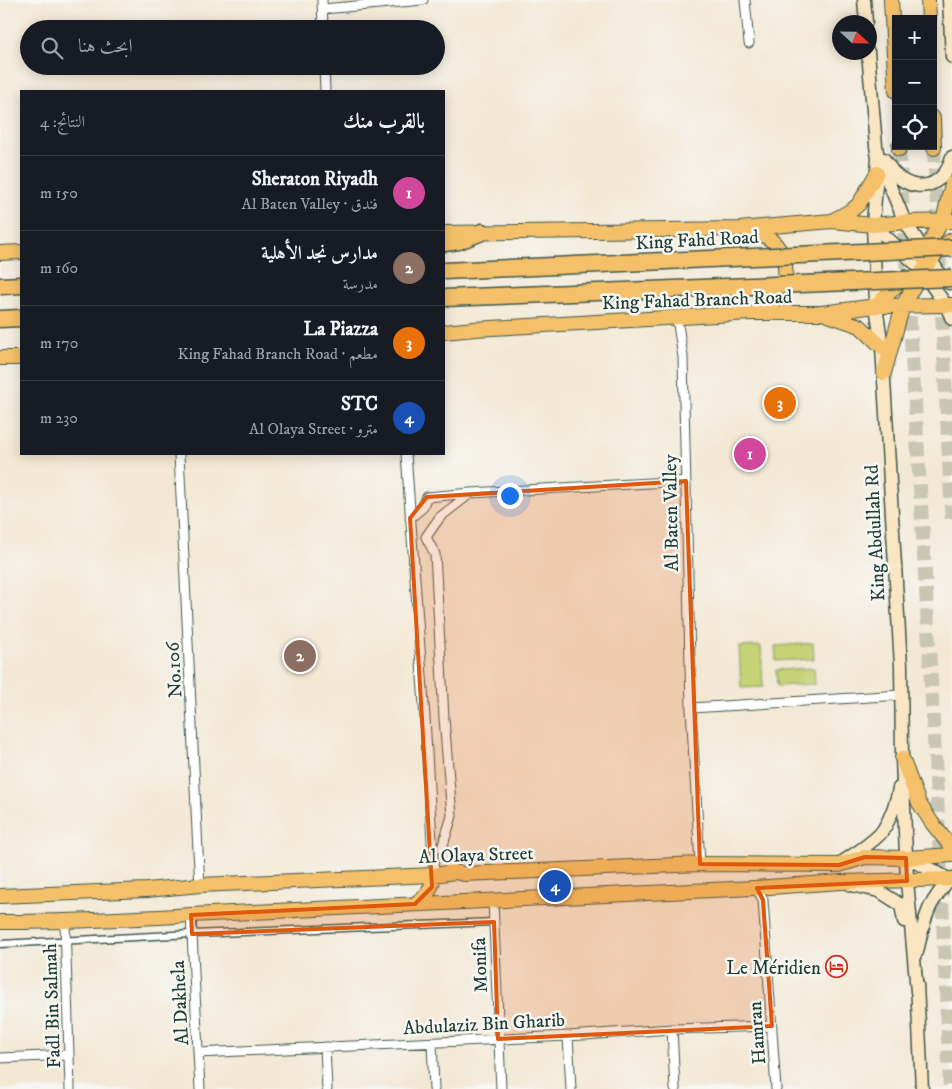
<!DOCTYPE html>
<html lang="ar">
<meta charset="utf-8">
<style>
:root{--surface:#171b24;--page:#242831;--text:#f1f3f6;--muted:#9ea1a6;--line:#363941;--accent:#7c3aed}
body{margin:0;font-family:"IM FELL DW Pica",Amiri,serif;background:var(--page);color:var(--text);direction:rtl}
.controls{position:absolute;right:15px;top:15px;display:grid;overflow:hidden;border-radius:0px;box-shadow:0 2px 12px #0003}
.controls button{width:45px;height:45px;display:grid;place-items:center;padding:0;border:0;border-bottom:1px solid var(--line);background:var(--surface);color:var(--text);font:25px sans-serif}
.compass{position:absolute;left:832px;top:15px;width:45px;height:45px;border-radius:50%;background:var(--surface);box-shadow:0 2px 12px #0003;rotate:112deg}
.you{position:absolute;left:509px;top:495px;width:18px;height:18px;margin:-12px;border:4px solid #fff;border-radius:50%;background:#1a73e8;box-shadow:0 0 0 8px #1a73e833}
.badge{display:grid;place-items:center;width:32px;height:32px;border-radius:50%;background:var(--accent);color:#fff;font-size:16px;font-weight:700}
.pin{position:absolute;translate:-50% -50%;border:2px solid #fff;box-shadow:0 1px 5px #0006}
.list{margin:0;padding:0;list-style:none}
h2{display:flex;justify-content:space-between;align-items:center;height:65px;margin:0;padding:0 20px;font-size:21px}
h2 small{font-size:16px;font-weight:400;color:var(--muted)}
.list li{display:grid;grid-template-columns:32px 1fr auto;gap:15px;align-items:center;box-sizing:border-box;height:75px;padding:0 20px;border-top:1px solid var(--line)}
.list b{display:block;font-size:19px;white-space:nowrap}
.list p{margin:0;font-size:16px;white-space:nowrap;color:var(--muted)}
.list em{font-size:16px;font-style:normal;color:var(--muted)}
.icon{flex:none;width:28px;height:28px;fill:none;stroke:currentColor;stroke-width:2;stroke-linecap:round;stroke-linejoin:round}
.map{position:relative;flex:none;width:952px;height:1089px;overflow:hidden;direction:ltr}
.search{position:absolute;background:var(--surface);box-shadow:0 2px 12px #0003;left:20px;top:20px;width:425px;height:55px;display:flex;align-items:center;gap:12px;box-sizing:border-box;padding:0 18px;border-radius:28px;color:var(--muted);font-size:19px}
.panel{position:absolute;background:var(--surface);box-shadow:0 2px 12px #0003;left:20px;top:90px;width:425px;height:365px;border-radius:0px;direction:rtl}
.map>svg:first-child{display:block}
</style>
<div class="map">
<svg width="952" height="1089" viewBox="0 0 952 1089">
<rect width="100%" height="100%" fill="#f6f6f2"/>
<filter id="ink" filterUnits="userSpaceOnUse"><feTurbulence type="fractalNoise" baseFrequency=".02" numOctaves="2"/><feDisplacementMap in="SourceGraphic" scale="10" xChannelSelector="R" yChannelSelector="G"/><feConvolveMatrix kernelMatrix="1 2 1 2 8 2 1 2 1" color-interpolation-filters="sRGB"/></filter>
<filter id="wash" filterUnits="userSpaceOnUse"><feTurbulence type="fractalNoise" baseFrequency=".0096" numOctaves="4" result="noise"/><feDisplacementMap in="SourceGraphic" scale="20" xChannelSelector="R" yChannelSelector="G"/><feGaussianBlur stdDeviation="1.12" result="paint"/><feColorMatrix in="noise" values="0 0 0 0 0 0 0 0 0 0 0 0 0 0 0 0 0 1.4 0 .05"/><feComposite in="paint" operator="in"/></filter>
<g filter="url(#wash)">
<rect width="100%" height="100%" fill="#f3e8d4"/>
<path fill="#c5d274" stroke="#728854" d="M813 643 814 659 776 661 775 646Z
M761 646 763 687 741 688 739 647Z
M814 668 815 684 777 686 776 670Z"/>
</g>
<g filter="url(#ink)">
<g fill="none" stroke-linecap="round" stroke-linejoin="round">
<path stroke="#c9c6b4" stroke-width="14" stroke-dasharray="14 7" stroke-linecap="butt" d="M934 148 952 521
M899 149C919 462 938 775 950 1089"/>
<defs>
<path id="pedestrian" d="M0 944 192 934 494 922"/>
<path id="minor" d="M322 0 323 29
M745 0 749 43
M323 9 423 0
M324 66 325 91
M677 318 683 357 691 708 700 864
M179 454 198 851 200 885
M406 454 425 718 434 875
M410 518 422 508 427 497 471 493
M691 708 902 695
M455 872 442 848 452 816 444 718 435 554 426 537 440 517 471 493 686 481
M754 888 760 894 763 900 776 1089
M493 900 501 1089
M191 915 200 1089
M65 922 70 1089
M672 1029 675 1089
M568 1036 571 1089
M432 1042 434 1089
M325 1047 327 1089
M198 1053 568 1036 672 1029 772 1026
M0 1058 69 1055"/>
<path id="secondary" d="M864 0 866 22
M949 0 952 57
M868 52 876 146 878 158 873 225 876 306 882 347 901 666 902 758 907 881 917 992
M884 159C887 163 890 168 893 172 907 188 929 192 944 174 948 170 950 162 952 157
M879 160 905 222 938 271 949 283
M873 225 917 265 946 305 952 319
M906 858 936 872 951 881
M844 861C856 853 869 845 879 835 888 826 897 801 899 788
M851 885 879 891 901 905 904 921
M917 952C920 938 923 923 929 909 934 898 942 889 949 879L952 878
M917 984 922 1089"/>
<path id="primary" d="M832 221 852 210 859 204 877 173
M749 230C755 232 762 234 767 237 797 257 788 300 756 312
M444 233 739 229 832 221 873 225 905 222 952 221
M0 253 21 252
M922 257 944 217 952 184
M876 306 905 277
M825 314 860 326 882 347
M444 332 475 329 751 313H822L876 306 952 305
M0 358H21
M884 373 903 305 922 272 942 246 952 240
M902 758 919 803 932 823 952 848
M0 896 147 890 200 885 434 875 455 872 464 874 700 864 839 865 865 857 906 858 952 855
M415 904C428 894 431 892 434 875
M0 922C64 922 127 919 191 915L754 888 841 882 952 879"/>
<path id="trunk" d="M891 0 896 91
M928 0 929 19
M933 118 934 148
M899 146V149"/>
<path id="motorway" d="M444 243 459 241 482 232
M0 286 21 285
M0 319 21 318"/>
</defs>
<use href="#pedestrian" stroke="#3f574c" stroke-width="9"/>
<use href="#minor" stroke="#3f574c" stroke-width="11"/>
<use href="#secondary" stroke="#3f574c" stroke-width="15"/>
<use href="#primary" stroke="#3f574c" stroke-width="16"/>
<use href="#trunk" stroke="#3f574c" stroke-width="16"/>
<use href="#motorway" stroke="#3f574c" stroke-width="19"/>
<use href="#pedestrian" stroke="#fff" stroke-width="6"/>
<use href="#minor" stroke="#fff" stroke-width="9"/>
<use href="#secondary" stroke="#fbe6c3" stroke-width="12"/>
<use href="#primary" stroke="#f4c16a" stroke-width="14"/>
<use href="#trunk" stroke="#f4c16a" stroke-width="14"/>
<use href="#motorway" stroke="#f4c16a" stroke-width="16"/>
<defs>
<path id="motorway-bridge" d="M444 271 952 248
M444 298 952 278"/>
</defs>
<use href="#motorway-bridge" stroke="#3f574c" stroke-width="19" stroke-linecap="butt"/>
<use href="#motorway-bridge" stroke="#f4c16a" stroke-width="16"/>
</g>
</g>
<path fill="#de580e" fill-opacity="0.2" stroke="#de580e" stroke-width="4" stroke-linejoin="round" d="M686 481 700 864 839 865 865 857 906 858 907 881 757 888 763 900 772 1026 498 1039 494 922 192 934 191 915 415 904 432 887 410 518 427 497Z"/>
<defs>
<symbol id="hotel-ring" viewBox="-11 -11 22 22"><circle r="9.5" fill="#f6f6f2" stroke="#c8321e" stroke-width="1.5"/><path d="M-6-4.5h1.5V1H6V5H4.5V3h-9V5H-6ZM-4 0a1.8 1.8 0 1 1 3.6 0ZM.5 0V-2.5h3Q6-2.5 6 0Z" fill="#c8321e"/></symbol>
</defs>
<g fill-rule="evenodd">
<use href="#hotel-ring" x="824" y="954" width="25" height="25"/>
</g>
<g text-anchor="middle" stroke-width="5" stroke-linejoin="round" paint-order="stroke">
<g font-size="19" fill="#1f3d34" stroke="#f6f6f2">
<text transform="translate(697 239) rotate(-3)" y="7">King Fahd Road</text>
<text transform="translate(697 299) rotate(-2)" y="7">King Fahad Branch Road</text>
<text transform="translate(670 513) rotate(-91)" y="7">Al Baten Valley</text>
<text transform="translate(874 533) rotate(-93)" y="7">King Abdullah Rd</text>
<text transform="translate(173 670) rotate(-93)" y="7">No.106</text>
<text transform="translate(476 854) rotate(-2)" y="7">Al Olaya Street</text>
<text transform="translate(479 965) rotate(-92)" y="7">Monifa</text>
<text transform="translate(179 1003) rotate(-93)" y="7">Al Dakhela</text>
<text transform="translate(51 1006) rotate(-92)" y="7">Fadl Bin Salmah</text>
<text transform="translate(484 1023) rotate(-3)" y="7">Abdulaziz Bin Gharib</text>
<text transform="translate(756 1033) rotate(-94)" y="7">Hamran</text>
</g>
<g font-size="19" fill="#1f3d34" stroke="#f6f6f2" text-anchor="end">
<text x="821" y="974">Le Méridien</text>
</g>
</g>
</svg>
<div class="controls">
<button>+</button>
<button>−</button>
<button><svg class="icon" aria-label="locate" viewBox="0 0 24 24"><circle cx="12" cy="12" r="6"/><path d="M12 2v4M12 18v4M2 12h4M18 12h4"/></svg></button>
</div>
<svg class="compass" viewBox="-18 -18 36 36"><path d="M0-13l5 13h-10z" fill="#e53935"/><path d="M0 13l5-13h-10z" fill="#9ea1a6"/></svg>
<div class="you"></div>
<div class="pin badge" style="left:750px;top:454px;background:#d1479c">1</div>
<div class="pin badge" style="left:300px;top:656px;background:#8d6e63">2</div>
<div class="pin badge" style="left:780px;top:403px;background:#e8710a">3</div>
<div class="pin badge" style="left:555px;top:886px;background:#1a4fb4">4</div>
<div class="search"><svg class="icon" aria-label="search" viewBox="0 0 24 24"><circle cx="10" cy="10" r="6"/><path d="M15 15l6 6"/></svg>ابحث هنا</div>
<section class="panel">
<h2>بالقرب منك<small>النتائج: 4</small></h2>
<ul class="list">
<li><span class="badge" style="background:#d1479c">1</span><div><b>Sheraton Riyadh</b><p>فندق · Al Baten Valley</p></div><em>150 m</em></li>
<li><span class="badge" style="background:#8d6e63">2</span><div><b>مدارس نجد الأهلية</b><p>مدرسة</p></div><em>160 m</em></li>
<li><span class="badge" style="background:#e8710a">3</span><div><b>La Piazza</b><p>مطعم · King Fahad Branch Road</p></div><em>170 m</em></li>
<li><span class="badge" style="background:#1a4fb4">4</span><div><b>STC</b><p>مترو · Al Olaya Street</p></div><em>230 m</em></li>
</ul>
</section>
</div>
